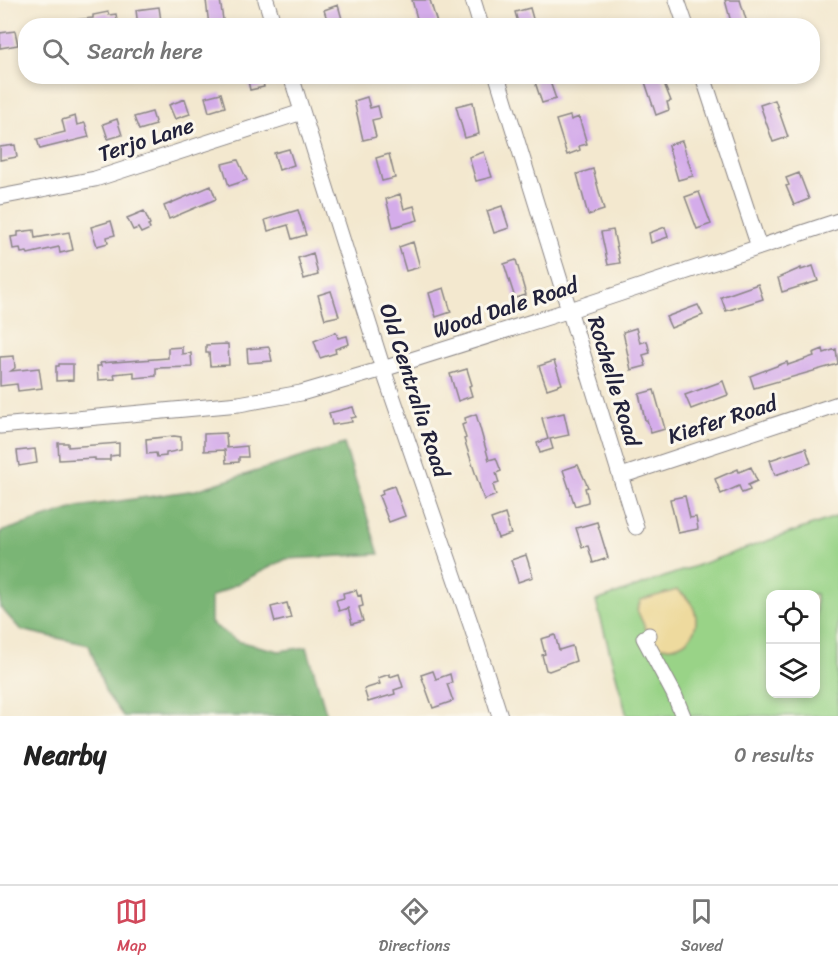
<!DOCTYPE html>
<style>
:root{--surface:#fff;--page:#f6f6f6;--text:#222;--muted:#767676;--line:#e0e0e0;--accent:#d1495b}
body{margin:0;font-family:Sriracha,sans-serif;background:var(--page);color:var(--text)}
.controls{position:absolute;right:18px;bottom:18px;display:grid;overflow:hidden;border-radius:12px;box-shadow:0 3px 9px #0003}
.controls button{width:54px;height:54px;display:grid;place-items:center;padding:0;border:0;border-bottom:2px solid var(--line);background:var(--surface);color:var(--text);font:30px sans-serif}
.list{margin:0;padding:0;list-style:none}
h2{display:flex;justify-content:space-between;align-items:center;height:78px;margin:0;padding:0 24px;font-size:26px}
h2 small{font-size:20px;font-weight:400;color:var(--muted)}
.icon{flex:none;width:33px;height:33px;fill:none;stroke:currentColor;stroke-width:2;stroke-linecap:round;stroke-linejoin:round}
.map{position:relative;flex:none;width:838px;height:716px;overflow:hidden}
.search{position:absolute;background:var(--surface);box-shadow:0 3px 9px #0003;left:18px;right:18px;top:18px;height:66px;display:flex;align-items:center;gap:15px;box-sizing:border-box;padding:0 21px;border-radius:24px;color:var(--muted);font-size:22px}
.sheet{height:168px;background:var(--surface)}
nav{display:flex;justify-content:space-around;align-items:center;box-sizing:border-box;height:84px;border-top:2px solid var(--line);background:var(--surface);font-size:16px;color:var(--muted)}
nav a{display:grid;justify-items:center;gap:3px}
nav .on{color:var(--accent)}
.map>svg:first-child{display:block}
</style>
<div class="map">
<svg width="838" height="716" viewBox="0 0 838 716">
<rect width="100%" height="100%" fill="#fbf7ec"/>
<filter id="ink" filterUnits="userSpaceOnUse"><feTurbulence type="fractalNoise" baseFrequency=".0167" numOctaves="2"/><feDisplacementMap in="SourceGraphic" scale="12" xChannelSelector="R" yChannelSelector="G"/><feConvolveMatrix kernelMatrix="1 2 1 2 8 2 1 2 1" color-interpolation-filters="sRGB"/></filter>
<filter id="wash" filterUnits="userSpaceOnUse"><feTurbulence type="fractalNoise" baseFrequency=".008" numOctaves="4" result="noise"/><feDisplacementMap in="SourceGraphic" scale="24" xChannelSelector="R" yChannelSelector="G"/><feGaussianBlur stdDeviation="1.35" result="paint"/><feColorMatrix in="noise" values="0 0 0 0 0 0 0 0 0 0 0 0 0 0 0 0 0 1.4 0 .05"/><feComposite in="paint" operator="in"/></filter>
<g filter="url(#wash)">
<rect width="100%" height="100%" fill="#f3e8cf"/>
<path fill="#99d387" stroke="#5e7a61" stroke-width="1.5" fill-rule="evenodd" d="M838 516V716H627L596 601ZM770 594H816V694H770Z"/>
<path fill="#7ab574" stroke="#4e6c58" stroke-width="1.5" d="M344 444 379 554 286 559 211 597V623L237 641 279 651 307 647 327 716H123L106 693 89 645 21 630 0 607V532L78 507 196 490Z"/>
<path fill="#eeda9e" stroke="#887e6c" stroke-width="1.5" d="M677 590C713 612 694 658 653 645L637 610 641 600Z"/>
<g id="blocks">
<path fill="#d4acea" d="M206 0H220L224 26H209Z
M412 0H430L437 23 419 26Z
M725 0H740L748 26H732Z
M338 5 344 26H329L324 10Z
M159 7 161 21 146 23V26H138L136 10Z
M530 8 535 26H519L515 12Z
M108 12 109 15 116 14 118 26H75L74 20 93 18V15Z
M15 31 18 45 0 48V33Z
M247 76H262L264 87 250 90Z
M533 76H548L556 99 542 103Z
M643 76H661L671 101 667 102 669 110 656 115Z
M221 93 225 107 209 112 205 97Z
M367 97 370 108 378 106 381 118 372 120 376 137 363 140 354 101Z
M185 99 190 114 175 119 169 105Z
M775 100 788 137 773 142 760 105Z
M473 102 479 134 465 138 456 106Z
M152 112 156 125 139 130 134 117Z
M75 116 77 125 85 123 89 137 40 149 37 139 65 132 62 120Z
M570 116 571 120 579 117 587 144 579 146 580 150 567 155 556 120Z
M117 119 122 135 108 139 103 124Z
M682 141 693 176 678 180 668 145Z
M15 145 17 157 0 160V147Z
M289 149 294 165 279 170 274 153Z
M484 152 492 177 476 181 469 157Z
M389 154 395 178 382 181 376 158Z
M238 160 247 180 229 186 222 164Z
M593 169 604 210 588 215 577 174Z
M799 173 809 199 794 205 786 186 789 185 786 178Z
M211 186 216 199 169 219 164 206Z
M699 192 711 224 697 229 685 197Z
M400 194 404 209 414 206 418 220 393 227 386 199Z
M502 206 509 228 494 233 487 211Z
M298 210 306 235 292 239 288 225 268 231 265 220Z
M144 211 150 224 148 225 150 229 141 233 138 228 133 230 127 218Z
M111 221 115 235 107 237 108 243 97 246 91 227Z
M665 227 668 237 651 243 649 233Z
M34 230 35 238 69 232 73 250 60 253 59 247 28 254 27 252 21 253 20 248 13 249 11 237 18 236V232Z
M613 230 620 263 608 265 601 232Z
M413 242 420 267 406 271 399 247Z
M313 253 318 275 304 279 298 258Z
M516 260 526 295 515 298 504 264Z
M813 266 818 281 782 292 778 278 801 268V270Z
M758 284 763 299 726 311 721 297Z
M444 288 451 312 436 317 429 293Z
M331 291 339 316 325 319 318 295Z
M698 305 703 315 671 328 666 317Z
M636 328 640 343 647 341 650 353 643 355 646 366 631 370 623 332Z
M336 332 338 338 347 336 349 344 335 349 336 353 320 358 314 341Z
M228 344 229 365 210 366 209 353H206V345Z
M182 347V354L191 353 192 367 156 368V376L134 378V372L114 374 115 379 98 380 97 366H101L100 363 168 358V348Z
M269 347 272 361 248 363 247 349Z
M823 349 824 353 836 349 838 364 754 388 750 376 787 362 788 365 814 356 813 353Z
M14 356 15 368 11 371 39 368 42 388 18 391 17 384 0 386V357Z
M554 361 562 384 547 389 539 366Z
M59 364H73V380L56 381V366H59Z
M467 369 472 385 469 386 472 396 458 401 450 374Z
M723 381 728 395 691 409 685 395Z
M654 390 665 429 651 433 647 420H645L639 394Z
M353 407 356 417 351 418 352 422 332 425 329 413Z
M564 413 569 435 550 439 553 449 540 453 537 443 548 439 542 418Z
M476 414 489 460 496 458 501 471 496 473 499 483 493 485 496 495 484 500 464 439 466 438 462 425 466 423 465 418Z
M226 433 227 448 247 446 248 457H239V462L226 463 225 450 204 451V434Z
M174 436 181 437V450L166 453V456L157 457 156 453 147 454 146 439Z
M58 443H68V447L119 443V455L110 456V460H95V458L59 460Z
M806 448 811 463 775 475 770 460Z
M35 449 37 463 19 466 17 451Z
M578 465 588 487 585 488 588 499V502L575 506 563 470Z
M751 467 757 481 748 485 750 490 742 493 739 486 721 494 715 479 738 469 739 472Z
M394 486 405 516 389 522 379 496 383 494 382 490Z
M685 496 690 518 696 517 698 529 678 533 670 499Z
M505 514 511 534 498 538 491 519Z
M597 522 608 558 593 563 588 546 582 547 576 528Z
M526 555 533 577 518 582 511 560Z
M356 590 358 596 361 595 363 606 359 607 363 621 352 624 348 608 339 611 336 600 344 598 343 593Z
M287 603 291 618 275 622 271 607Z
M555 635 559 650 572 646 576 661 549 671 546 670 542 655 545 654 541 639Z
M433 671 436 679 450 674 452 683 447 684 453 701 433 708 421 675Z
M390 674V677L399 674 403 687 394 690 395 694 368 702 364 689 380 684 378 678Z"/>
</g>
</g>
<g filter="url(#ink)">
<use href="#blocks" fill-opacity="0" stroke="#8a8585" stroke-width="1.5"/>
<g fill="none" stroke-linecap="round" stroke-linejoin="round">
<defs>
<path id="minor" d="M266 0 274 26
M473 0 481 26
M677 0 686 26
M291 76 383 369 471 625 500 716
M497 76 636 527
M703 76 759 247
M0 197 95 179 302 112
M0 426 239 404 301 393 383 369 570 310 838 221
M621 476 838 404
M649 635 644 638 674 694 683 716"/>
</defs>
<use href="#minor" stroke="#8a8585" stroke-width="17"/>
<use href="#minor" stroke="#fff" stroke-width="15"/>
</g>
</g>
<g text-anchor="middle" stroke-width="6" stroke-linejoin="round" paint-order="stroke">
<g font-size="22" fill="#22223b" stroke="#fbf7ec">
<text transform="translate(146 139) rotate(-18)" y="8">Terjo Lane</text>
<text transform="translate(505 307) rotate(-18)" y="8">Wood Dale Road</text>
<text transform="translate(615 381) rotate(73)" y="8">Rochelle Road</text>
<text transform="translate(415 390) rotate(72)" y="8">Old Centralia Road</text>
<text transform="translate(722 419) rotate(-18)" y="8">Kiefer Road</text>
</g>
</g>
</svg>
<div class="controls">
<button><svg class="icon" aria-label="locate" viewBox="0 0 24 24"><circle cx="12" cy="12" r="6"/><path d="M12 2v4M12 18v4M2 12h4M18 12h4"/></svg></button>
<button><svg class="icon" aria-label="layers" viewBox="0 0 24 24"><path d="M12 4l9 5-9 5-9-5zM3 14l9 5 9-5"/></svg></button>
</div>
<div class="search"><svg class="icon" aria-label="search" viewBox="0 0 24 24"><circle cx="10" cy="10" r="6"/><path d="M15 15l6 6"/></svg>Search here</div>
</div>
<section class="sheet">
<h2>Nearby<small>0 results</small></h2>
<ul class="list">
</ul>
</section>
<nav>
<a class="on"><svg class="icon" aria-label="map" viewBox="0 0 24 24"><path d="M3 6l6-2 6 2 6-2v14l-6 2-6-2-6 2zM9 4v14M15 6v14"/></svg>Map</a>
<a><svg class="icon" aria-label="directions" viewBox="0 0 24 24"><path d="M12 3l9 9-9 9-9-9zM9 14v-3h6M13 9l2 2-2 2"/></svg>Directions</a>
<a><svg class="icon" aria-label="saved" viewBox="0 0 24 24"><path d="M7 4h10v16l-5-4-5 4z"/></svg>Saved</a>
</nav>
